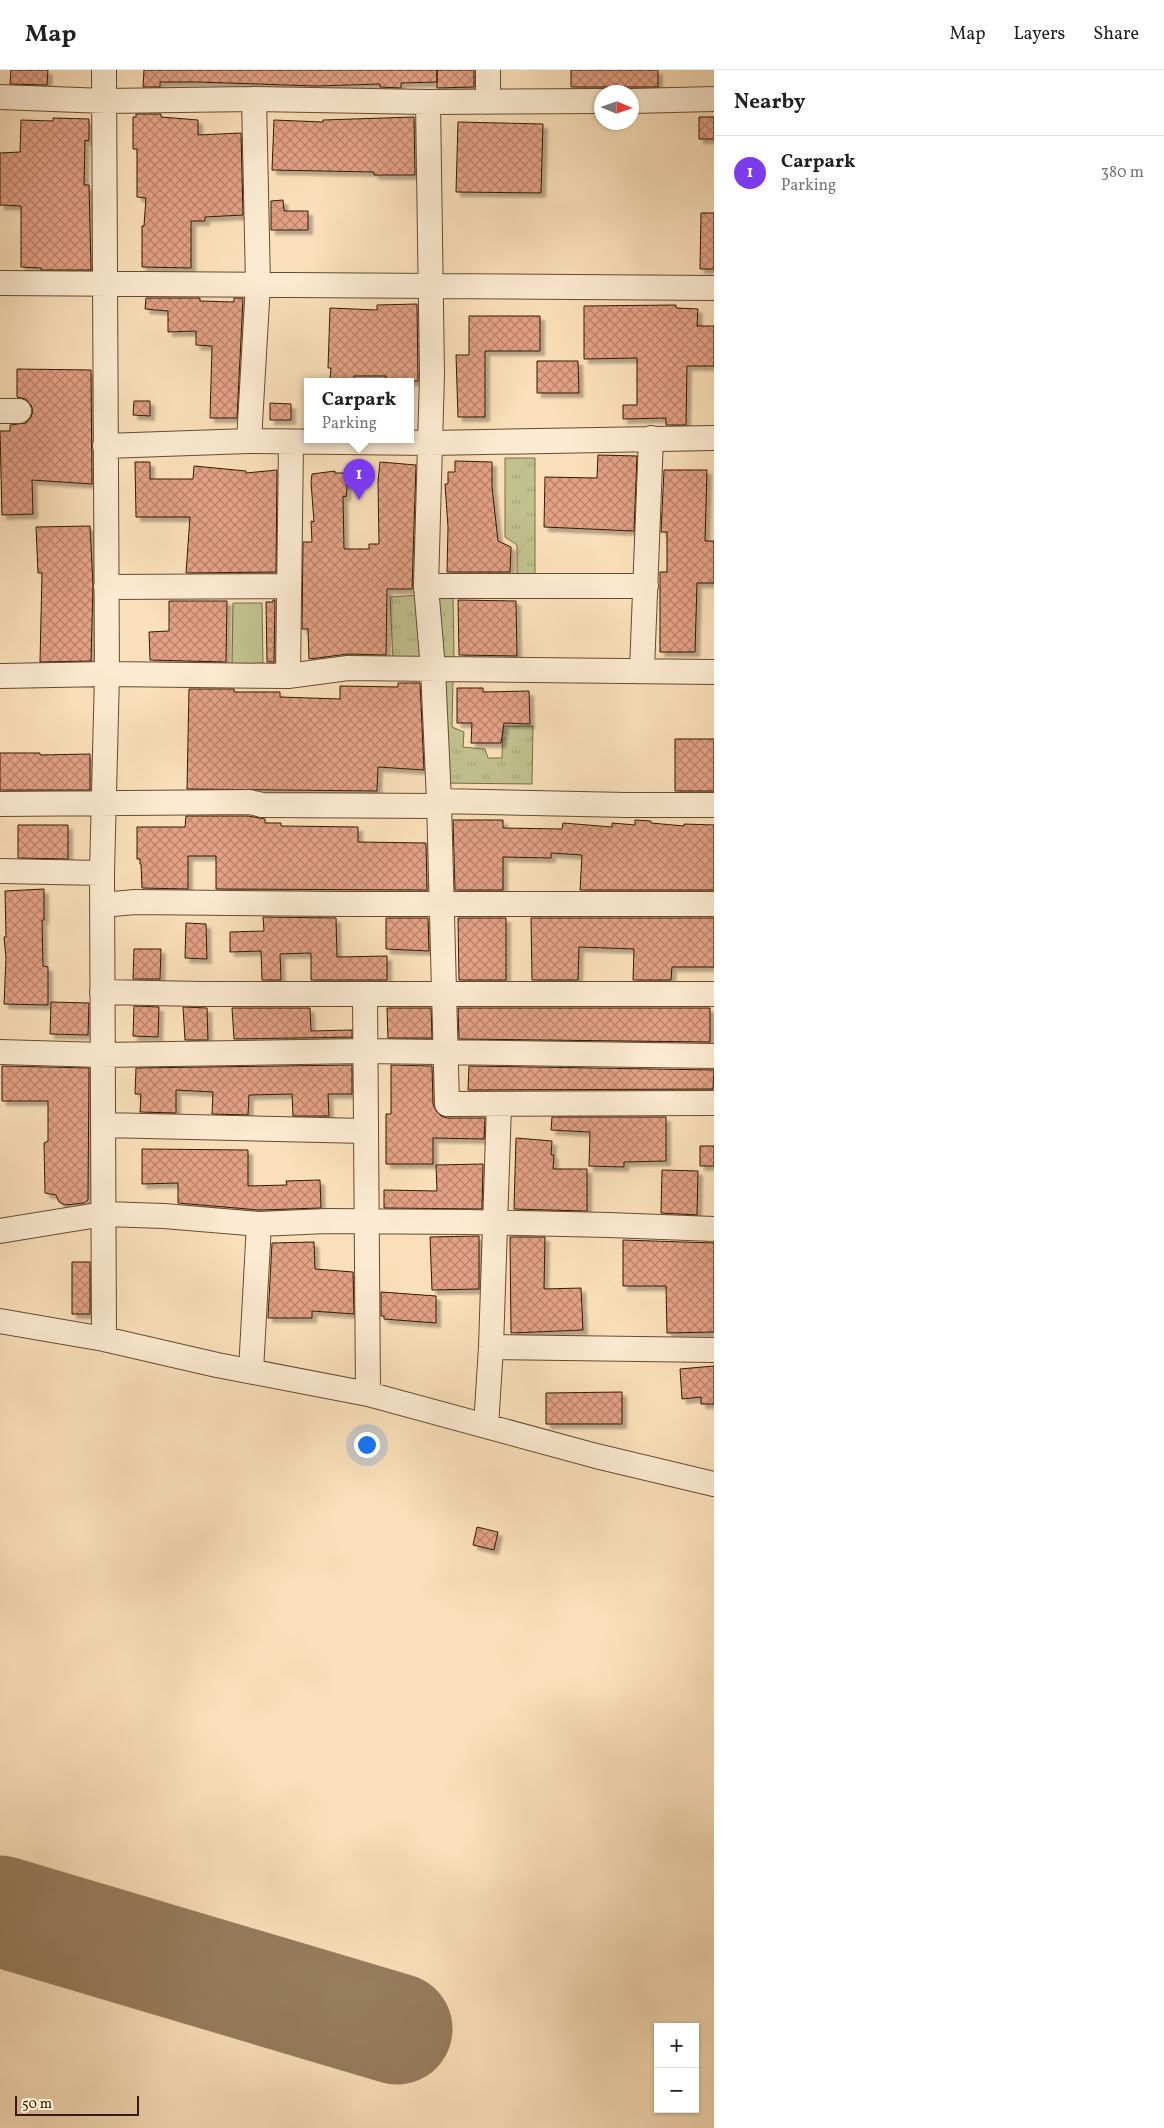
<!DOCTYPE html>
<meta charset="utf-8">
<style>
:root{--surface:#fff;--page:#f6f6f6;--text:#222;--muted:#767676;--line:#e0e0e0;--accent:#7c3aed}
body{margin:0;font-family:Vollkorn,serif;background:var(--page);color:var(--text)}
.controls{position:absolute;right:15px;bottom:15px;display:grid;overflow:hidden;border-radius:0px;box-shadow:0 1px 4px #0004}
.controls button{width:45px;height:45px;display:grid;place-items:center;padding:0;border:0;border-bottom:1px solid var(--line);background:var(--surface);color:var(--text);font:25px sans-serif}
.compass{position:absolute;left:594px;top:15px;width:45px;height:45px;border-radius:50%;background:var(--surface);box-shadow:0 1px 4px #0004;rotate:92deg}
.scale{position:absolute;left:15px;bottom:12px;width:124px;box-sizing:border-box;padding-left:5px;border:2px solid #331a01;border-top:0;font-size:14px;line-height:18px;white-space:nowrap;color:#331a01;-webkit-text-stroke:4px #fcebd2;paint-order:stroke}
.you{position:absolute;left:366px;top:1374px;width:18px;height:18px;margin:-12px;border:4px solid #fff;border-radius:50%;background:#1a73e8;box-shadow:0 0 0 8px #1a73e833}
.badge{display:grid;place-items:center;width:32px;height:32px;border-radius:50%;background:var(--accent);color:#fff;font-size:16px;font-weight:700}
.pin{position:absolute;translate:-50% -41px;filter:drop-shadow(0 1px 2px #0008)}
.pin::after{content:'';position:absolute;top:26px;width:18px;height:15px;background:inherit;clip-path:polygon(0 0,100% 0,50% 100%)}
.popup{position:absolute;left:304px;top:308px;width:110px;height:65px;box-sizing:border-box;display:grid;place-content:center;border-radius:0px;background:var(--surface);filter:drop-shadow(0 1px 4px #0005);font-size:16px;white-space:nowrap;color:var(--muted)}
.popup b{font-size:19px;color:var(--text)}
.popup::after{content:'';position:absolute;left:50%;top:100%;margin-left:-10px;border:10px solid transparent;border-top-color:var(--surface)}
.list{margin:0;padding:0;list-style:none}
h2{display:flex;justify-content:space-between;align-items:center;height:65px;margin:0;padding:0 20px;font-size:21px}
h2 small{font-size:16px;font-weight:400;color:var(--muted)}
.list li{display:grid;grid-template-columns:32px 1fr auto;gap:15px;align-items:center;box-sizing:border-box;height:75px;padding:0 20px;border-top:1px solid var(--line)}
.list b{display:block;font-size:19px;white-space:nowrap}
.list p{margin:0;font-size:16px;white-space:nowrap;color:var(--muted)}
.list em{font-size:16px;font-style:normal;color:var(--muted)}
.map{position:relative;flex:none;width:714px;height:2058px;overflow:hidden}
header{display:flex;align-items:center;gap:30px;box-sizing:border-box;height:70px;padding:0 25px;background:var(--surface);border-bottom:1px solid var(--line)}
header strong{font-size:24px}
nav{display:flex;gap:28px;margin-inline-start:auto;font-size:18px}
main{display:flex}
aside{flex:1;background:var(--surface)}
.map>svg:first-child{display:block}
</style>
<header>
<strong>Map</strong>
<nav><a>Map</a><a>Layers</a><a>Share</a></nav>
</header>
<main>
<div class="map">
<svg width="714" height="2058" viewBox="0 0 714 2058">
<defs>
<pattern id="grass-tufts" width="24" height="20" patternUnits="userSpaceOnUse" patternTransform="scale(1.25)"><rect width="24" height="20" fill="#c1c18e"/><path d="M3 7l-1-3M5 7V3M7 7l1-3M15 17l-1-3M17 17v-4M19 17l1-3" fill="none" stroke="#a6a579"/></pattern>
<pattern id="building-cross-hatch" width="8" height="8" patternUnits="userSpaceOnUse" patternTransform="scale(1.25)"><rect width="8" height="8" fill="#e4a186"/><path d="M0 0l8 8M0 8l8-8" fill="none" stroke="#b9826b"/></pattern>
<filter id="shadow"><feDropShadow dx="4.5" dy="4.5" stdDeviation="1" flood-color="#0004"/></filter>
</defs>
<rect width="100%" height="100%" fill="#fae0ba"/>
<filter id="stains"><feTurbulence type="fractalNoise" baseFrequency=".004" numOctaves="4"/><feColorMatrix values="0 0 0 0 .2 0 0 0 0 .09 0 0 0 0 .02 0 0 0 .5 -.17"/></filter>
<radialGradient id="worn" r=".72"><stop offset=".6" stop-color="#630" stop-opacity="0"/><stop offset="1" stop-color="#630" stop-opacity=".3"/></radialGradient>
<path fill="url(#grass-tufts)" stroke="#7a6e48" d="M505 388H535V504H517V475L505 467Z
M432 524 453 526 454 588 439 590Z
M421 525 424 588 393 589 390 527Z
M440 608H453L452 657 464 662 463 677 485 679 488 688H502L503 656H533L532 714 439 713Z"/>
<path fill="#c1c18e" stroke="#7a6e48" d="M233 533H262L263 593 232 594Z"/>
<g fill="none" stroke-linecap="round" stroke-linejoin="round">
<path stroke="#967d5e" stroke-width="111" d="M0 1841 397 1959"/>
</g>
<path fill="url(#building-cross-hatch)" stroke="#331a01" filter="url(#shadow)" d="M11 0H48L47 15 10 14Z
M144 0H437V12L401 13V18L380 17V14L316 16 198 12H160V17H143Z
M437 0H474V17L437 18Z
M571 0H658V17H571Z
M136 44H161V47L198 50V65L241 63 243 145 205 147V151H191V198L142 197V156H144L146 128 137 127V79H133V47H136Z
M414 47 415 105H374V102L272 100 274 50 323 52V50Z
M699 47H714V69H699Z
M53 48 89 49V71L85 70 84 115H89L91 200H41V198L21 197V136L0 135V83L20 82 21 50 53 51Z
M458 52 543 54 541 123 456 122Z
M283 130 284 141H308V160H271V131Z
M701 143H714V199H700Z
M146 228H200V231L234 232V228H243L237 348H210L212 276 196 275V261L168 262V241L145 239Z
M417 234 418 311H386V306H354V309H330L331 298H328L330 238 377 240V235Z
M676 235V238L698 239 697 256H714V296H687L686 355H666V348L623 349V335H637V288L584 289V236Z
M469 246H540V281H485V347H458L456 285H469Z
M537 291H578L579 323H537Z
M17 299 91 300 92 414 32 410 33 444 2 445 0 361H10V355L26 353 31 347 33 341 31 335 26 329 17 327Z
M134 331H150V346L133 345Z
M270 333 291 334V350H270Z
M598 385 637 386 634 461 544 457 545 407 597 408Z
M455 391 492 392V417L498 471 511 477 510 502H447L448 457 445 414H448V402H455Z
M135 392H150V409H193L194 396 246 401V403L277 400 276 502 186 503 190 447H136Z
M380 392 416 395 412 519H387L386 585 348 584 309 589 308 559H302L303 472H312L311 451 314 452 311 412 312 404 335 401V403H346L347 418 346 427 343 426 344 479H369V474H379L378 411Z
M664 400H707L705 471H714V513H697L695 582H660V502H667V462H661Z
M90 456 93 515 91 591 40 592 42 503H38L36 457Z
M273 530H275L274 592H267L266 532H273Z
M458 530 516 531 517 586 459 585Z
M169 531H227L226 592 150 590 149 562 169 561Z
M398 613H420L424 700 378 697 377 721 187 719 189 619H234V622H280V627L340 629V616L398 617Z
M457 618H483V622L529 621 530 654 504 653 501 673H471L472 653H457Z
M675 669H714V721H675Z
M0 683H40V685L90 684V720H0Z
M186 746H248L265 749V753H281V756L358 757V772L426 773 427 820 216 819V786H188V819L142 818 141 794H140V789H137V757H185Z
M453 750H503V758L562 759 563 753 612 757V753L635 755V750L651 751V753L684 756V754L714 755V820H580L582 785 551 783V788L503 787V820H455Z
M18 755H68V789L18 788Z
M44 819V850H42L43 896 48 897V935L4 934 6 888 4 867H6L5 821Z
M263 847 336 848 337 887 387 886V910H311V883L280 884 281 910H262L261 881 230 882V862L264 861Z
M386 848H428L429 881 386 879Z
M458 848H506V910H459Z
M531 848H714V897H672L671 910H633L634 879 579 877 578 910H532Z
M186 853 206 854 207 889 185 888Z
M134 879H161L160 909H133Z
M51 932 89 933 88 965 50 964Z
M134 936 159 937 158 967 133 966Z
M183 937 207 938 208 970H185Z
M232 938H310L311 961 352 960V967L234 969Z
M387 938H431L432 968H388Z
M458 938H710V972L459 969Z
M352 995V1024H328L329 1046H293L292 1024 249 1025 248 1045 212 1044 213 1022 176 1020V1043L140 1042 141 1024H135L136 998Z
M391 995 432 996 433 1034 436 1041 441 1046 447 1048H485L484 1069 433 1068V1094H386V1044H391Z
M2 996 89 998 88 1130 84 1133 65 1135 59 1132 56 1125 45 1123 44 1073 48 1071V1031H2Z
M469 996 714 1000 713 1019 468 1020Z
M552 1047H666V1091L624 1092V1097L589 1096 590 1062 551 1060Z
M516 1068 552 1071 551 1085H554L553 1099H587V1141L514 1139Z
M700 1076H714V1096H700Z
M142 1079 248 1080V1116L287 1115 286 1111 320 1110 321 1138 259 1140 178 1133V1113L142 1114Z
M483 1094 482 1139 384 1138V1120L437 1121 436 1095Z
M662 1100 698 1101 697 1145 661 1143Z
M479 1166V1219L432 1220 430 1167Z
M510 1167H545L544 1219 581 1218 583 1260 511 1263Z
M623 1170 714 1173V1262L667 1263 666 1216H623Z
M314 1172 315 1199 353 1202 354 1244 312 1241V1248H268L272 1173Z
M72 1192H90V1244H72Z
M381 1222 436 1226V1253L384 1249V1246H381Z
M714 1296V1334H701V1327L682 1329 680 1299Z
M622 1322V1354H546V1323Z
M477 1457 498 1462 494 1480 473 1475Z"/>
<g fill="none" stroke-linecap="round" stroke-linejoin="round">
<defs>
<path id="minor" d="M0 27 105 31 254 29 428 32 602 31
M632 31 714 29
M428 32 432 304 426 516 433 599 439 731 447 1034 714 1033
M488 32V0
M0 213 714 218
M0 341H19
M249 371 258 214 254 29
M105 376 249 371 430 373 714 368
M426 516H646
M106 517 288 516
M642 600 651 368
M0 606 107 604 288 606 348 598 714 602
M288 606 291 372
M0 734 250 732 262 735 437 736 439 731 626 735H714
M0 801 102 803
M102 835 135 832 344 834H714
M102 922 201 924H714
M365 924 368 1324
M0 982 102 985 364 981 714 986
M103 1055 366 1061
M0 1161 104 1144 164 1146 259 1154 327 1151 467 1152 609 1155 714 1159
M0 1251 104 1269 217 1295 368 1324 596 1386 714 1414
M104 1269 102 803 107 604 104 0
M491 1277 714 1280
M251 1301 259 1154
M486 1356 491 1277 499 1035"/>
</defs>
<use href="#minor" stroke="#654c2f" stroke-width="26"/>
<use href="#minor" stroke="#fcebd2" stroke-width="24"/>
</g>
<rect width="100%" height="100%" filter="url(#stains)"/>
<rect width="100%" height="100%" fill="url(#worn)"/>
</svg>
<div class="controls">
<button>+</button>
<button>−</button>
</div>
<svg class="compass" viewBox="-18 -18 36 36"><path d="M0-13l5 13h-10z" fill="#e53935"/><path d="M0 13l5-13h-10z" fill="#767676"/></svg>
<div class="scale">50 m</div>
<div class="you"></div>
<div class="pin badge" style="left:359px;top:430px">1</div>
<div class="popup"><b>Carpark</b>Parking</div>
</div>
<aside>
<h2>Nearby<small></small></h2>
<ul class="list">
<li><span class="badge">1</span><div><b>Carpark</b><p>Parking</p></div><em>380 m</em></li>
</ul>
</aside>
</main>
